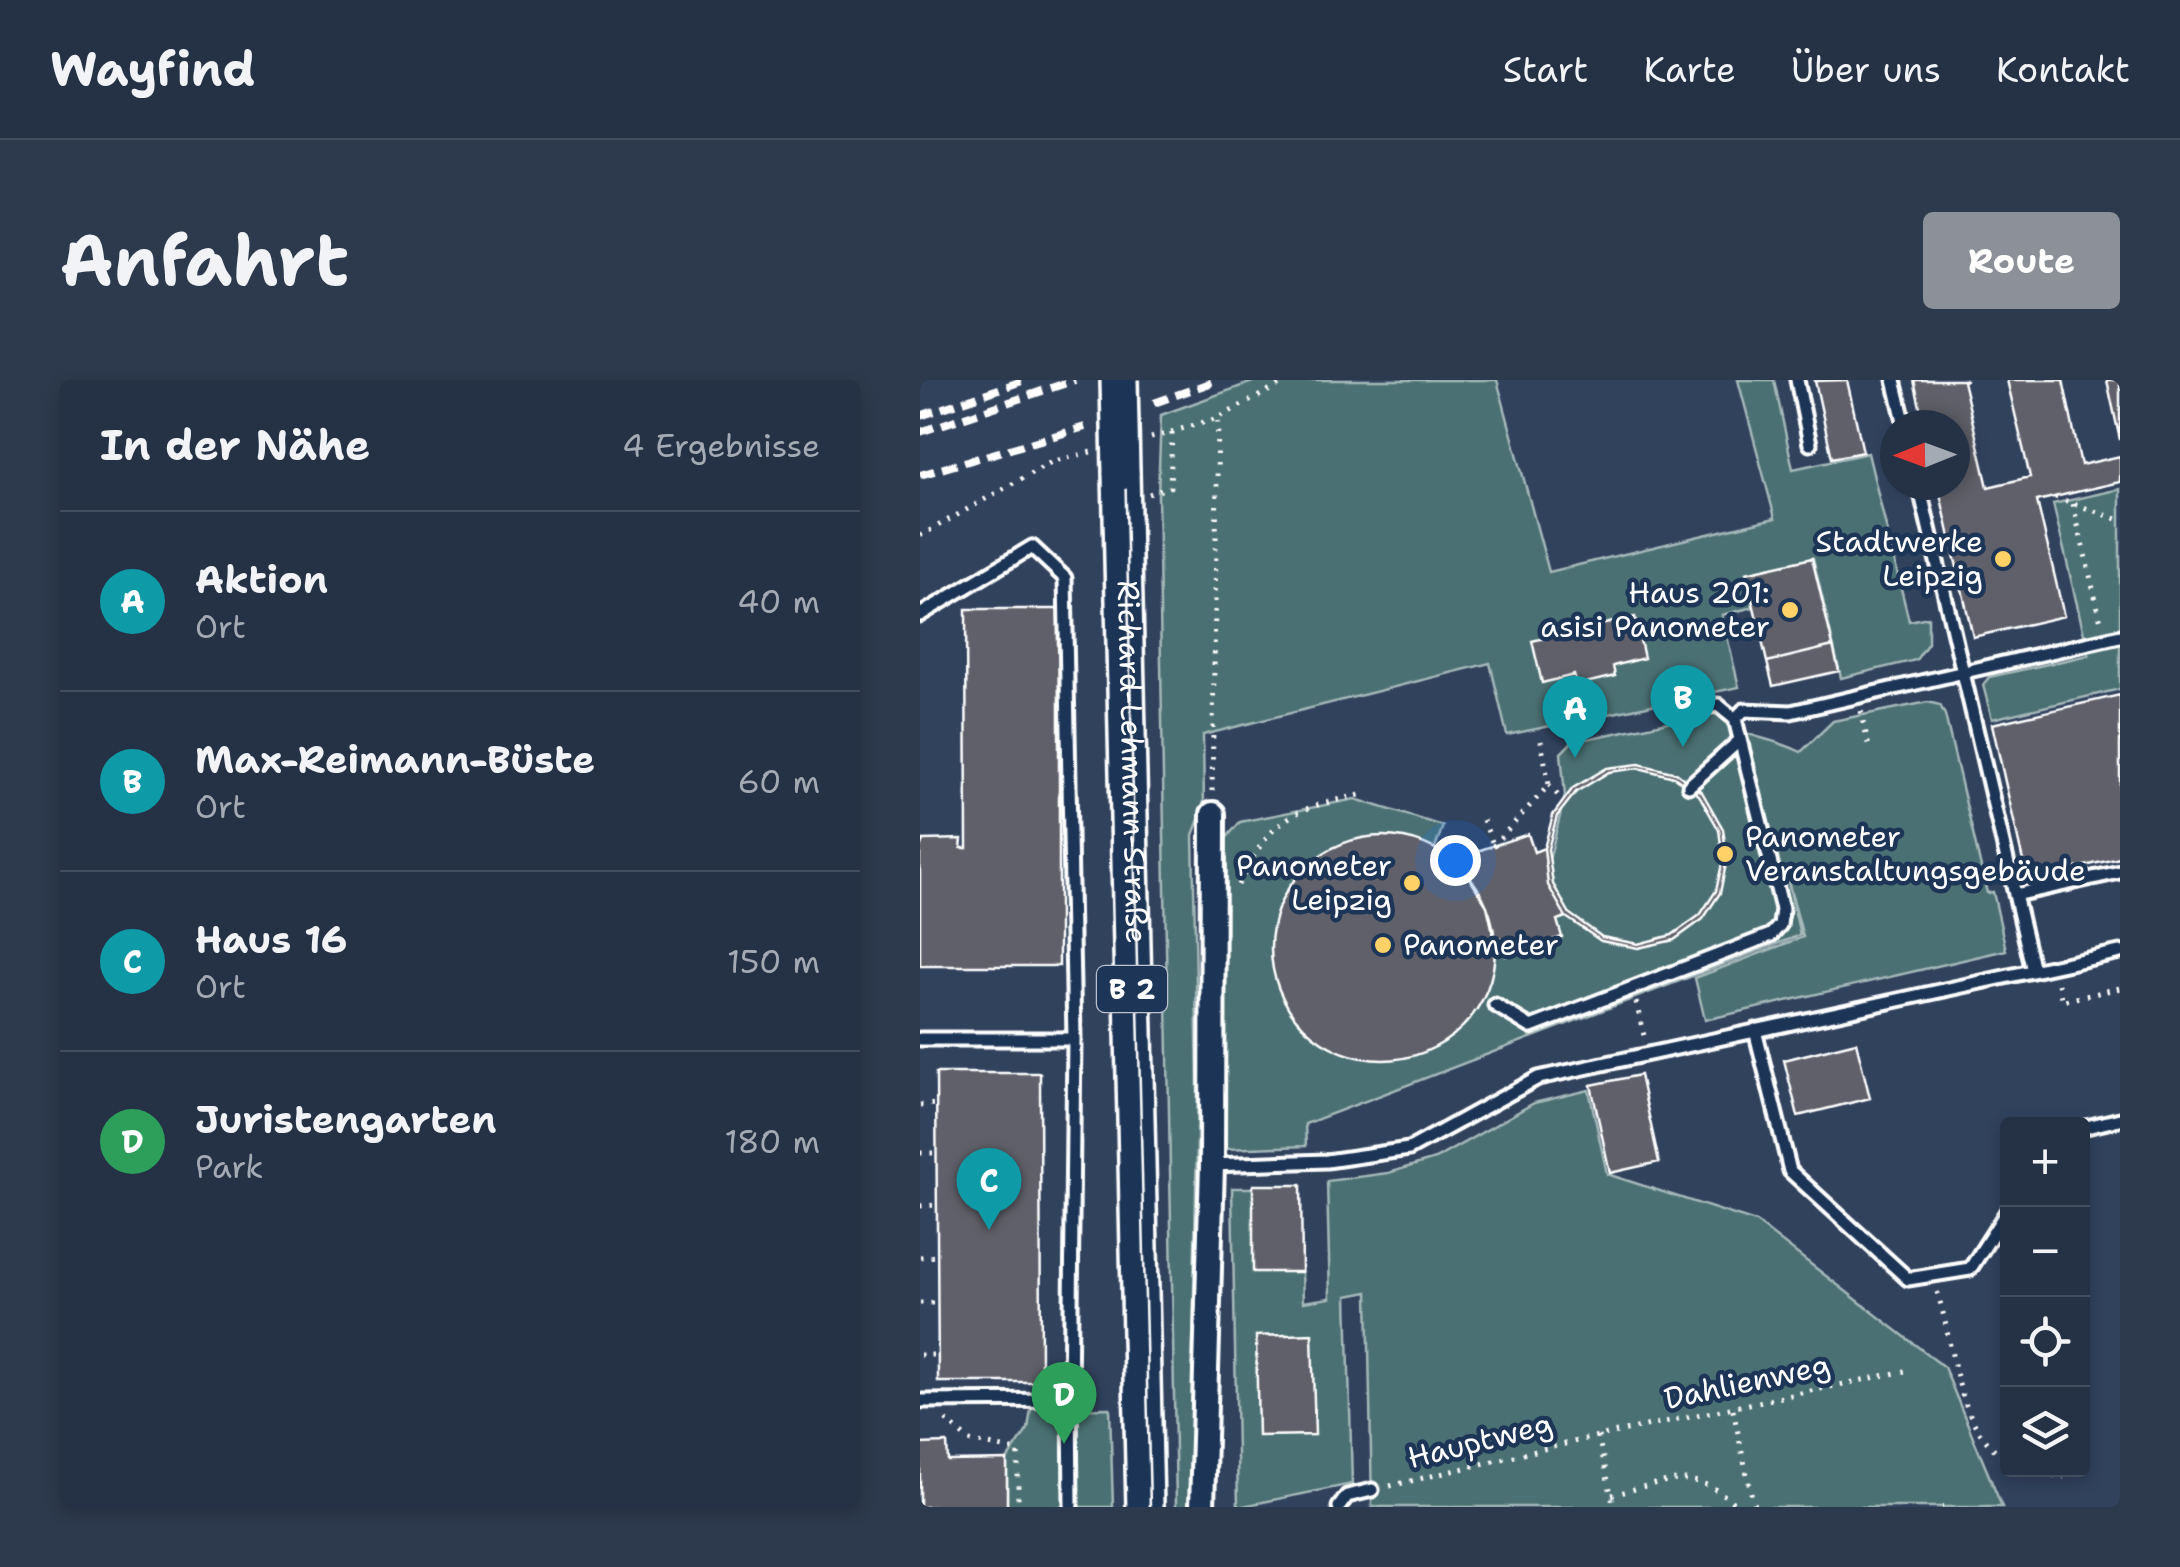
<!DOCTYPE html>
<html lang="de">
<meta charset="utf-8">
<style>
:root{--surface:#253246;--page:#2d3a4d;--text:#f1f3f6;--muted:#a3aab3;--line:#424d5f;--accent:#8c9099}
body{margin:0;font-family:"Shantell Sans",sans-serif;background:var(--page);color:var(--text)}
.controls{position:absolute;right:30px;bottom:30px;display:grid;overflow:hidden;border-radius:10px;box-shadow:0 5px 15px #0003}
.controls button{width:90px;height:90px;display:grid;place-items:center;padding:0;border:0;border-bottom:2px solid var(--line);background:var(--surface);color:var(--text);font:50px sans-serif}
.compass{position:absolute;left:960px;top:30px;width:90px;height:90px;border-radius:50%;background:var(--surface);box-shadow:0 5px 15px #0003;rotate:269deg}
.you{position:absolute;left:535px;top:480px;width:35px;height:35px;margin:-25px;border:8px solid #fff;border-radius:50%;background:#1a73e8;box-shadow:0 0 0 15px #1a73e833}
.badge{display:grid;place-items:center;width:65px;height:65px;border-radius:50%;background:var(--accent);color:#fff;font-size:32px;font-weight:700}
.pin{position:absolute;translate:-50% -82px;filter:drop-shadow(0 2px 5px #0008)}
.pin::after{content:'';position:absolute;top:52px;width:35px;height:30px;background:inherit;clip-path:polygon(0 0,100% 0,50% 100%)}
.list{margin:0;padding:0;list-style:none}
h2{display:flex;justify-content:space-between;align-items:center;height:130px;margin:0;padding:0 40px;font-size:42px}
h2 small{font-size:32px;font-weight:400;color:var(--muted)}
.list li{display:grid;grid-template-columns:65px 1fr auto;gap:30px;align-items:center;box-sizing:border-box;height:180px;padding:0 40px;border-top:2px solid var(--line)}
.list b{display:block;font-size:38px;white-space:nowrap}
.list p{margin:0;font-size:32px;white-space:nowrap;color:var(--muted)}
.list em{font-size:32px;font-style:normal;color:var(--muted)}
.icon{flex:none;width:55px;height:55px;fill:none;stroke:currentColor;stroke-width:2;stroke-linecap:round;stroke-linejoin:round}
.map{position:relative;flex:none;width:1200px;height:1127px;overflow:hidden;border-radius:10px}
header{display:flex;align-items:center;gap:60px;box-sizing:border-box;height:140px;padding:0 50px;background:var(--surface);border-bottom:2px solid var(--line)}
header strong{font-size:48px}
nav{display:flex;gap:55px;margin-inline-start:auto;font-size:35px}
.intro{display:flex;align-items:center;justify-content:space-between;box-sizing:border-box;height:240px;padding:0 60px}
h1{margin:0;font-size:70px}
.button{padding:25px 45px;border-radius:10px;background:var(--accent);color:#fff;font-size:35px;font-weight:700}
main{display:flex;gap:60px;padding:0 60px}
aside{flex:1;background:var(--surface);border-radius:10px;box-shadow:0 5px 15px #0003}
.map>svg:first-child{display:block}
</style>
<header>
<strong>Wayfind</strong>
<nav><a>Start</a><a>Karte</a><a>Über uns</a><a>Kontakt</a></nav>
</header>
<div class="intro"><h1>Anfahrt</h1><a class="button">Route</a></div>
<main>
<aside>
<h2>In der Nähe<small>4 Ergebnisse</small></h2>
<ul class="list">
<li><span class="badge" style="background:#0f9aa8">A</span><div><b>Aktion</b><p>Ort</p></div><em>40 m</em></li>
<li><span class="badge" style="background:#0f9aa8">B</span><div><b>Max-Reimann-Büste</b><p>Ort</p></div><em>60 m</em></li>
<li><span class="badge" style="background:#0f9aa8">C</span><div><b>Haus 16</b><p>Ort</p></div><em>150 m</em></li>
<li><span class="badge" style="background:#2e9e5b">D</span><div><b>Juristengarten</b><p>Park</p></div><em>180 m</em></li>
</ul>
</aside>
<div class="map">
<svg width="1200" height="1127" viewBox="0 0 1200 1127">
<rect width="100%" height="100%" fill="#31425d"/>
<filter id="ink" filterUnits="userSpaceOnUse"><feTurbulence type="fractalNoise" baseFrequency=".01" numOctaves="2"/><feDisplacementMap in="SourceGraphic" scale="20" xChannelSelector="R" yChannelSelector="G"/><feConvolveMatrix kernelMatrix="1 2 1 2 8 2 1 2 1" color-interpolation-filters="sRGB"/></filter>
<g filter="url(#ink)">
<path fill="#4b7073" stroke="#a5b8b9" stroke-width="2.5" d="M338 0H577L629 192 855 138 818 0H854L873 89 948 73 989 241 1008 237V263L996 280 921 298 893 178 827 193 833 227 802 235 819 307 587 355 570 283 283 355 284 426 273 455 278 703 270 1127H256L238 115 241 35Z
M1200 109V309L1072 339 1063 305 1069 297 1169 275 1133 124Z
M1008 322 1020 325 1025 335 1067 513 1073 512 1086 570 785 640 775 598 883 557 867 497 880 555 385 744 386 766 305 769 298 468 320 442 435 419 523 446 512 476 609 560 645 416 641 373 652 362 796 332C825 362 845 354 881 372L913 341Z
M669 710 687 794 836 842 1024 987 1082 1127H452L448 912 427 916 432 1104 318 1127 312 808H333L382 891 383 922 410 918 407 801 468 793 515 779 614 723Z
M190 1028 193 1127H87V1080L108 1049 111 1029Z"/>
<path fill="#60616a" stroke="#fff" stroke-width="2.5" fill-rule="evenodd" d="M927 0 943 72 912 78 895 1Z
M994 0H1047L1043 1 1068 107 1110 97 1087 0H1143L1161 85 1200 76V102L1117 121 1144 236 1053 257 1018 105H1035V45H1004Z
M1187 0H1200V60Z
M892 178 913 266 847 282 826 193Z
M46 229H139V586H0V468L3 460 42 459 41 468H47Z
M715 237 724 278 693 286 695 296 657 305 654 295 622 303 612 261Z
M913 266 919 291 853 306 847 282Z
M1200 315V478L1107 499 1072 344Z
M719 384 756 393 782 412 803 449 807 479 800 513 783 539 754 560 718 568 681 561 646 537 628 505 624 468 633 435 653 408 687 388ZM719 388 754 397 779 415 799 450 803 479 796 511 780 535 752 555 718 564 682 557 650 534 633 504 628 469 637 436 656 412 689 392Z
M608 454 614 472 624 468 628 505 646 537 637 540 642 557 586 576 580 559 575 561 567 526 547 494 557 490 551 473Z
M351 568a112 112 0 1 1 224 0a112 112 0 1 1-224 0Z
M936 662 950 718 878 736 864 680Z
M16 693H120L121 1002H18Z
M720 695 739 782 690 793 671 705Z
M333 805H381L382 892H333Z
M392 954 395 1055 338 1056 336 956Z
M27 1063 28 1081 87 1080V1127H0V1064Z"/>
<g fill="none" stroke-linecap="round" stroke-linejoin="round">
<defs>
<path id="lane" d="M877 0 890 64
M974 0 985 45
M999 105 1113 591
M0 235 112 167 145 198 154 659
M769 329 798 325 815 339 824 330 871 332 1200 256
M769 406 820 360
M1095 515 1200 492
M575 625 611 647 851 555 860 545 862 529 815 339
M835 650 870 791 988 899 1050 889 1088 830
M0 659H154L150 1020 0 1021
M1162 748 1200 739
M292 785 407 781 489 769 618 698 1200 572
M150 1020 151 1127
M419 1127 427 1116 452 1110"/>
<path id="street" d="M282 1127 292 785 293 434"/>
<path id="primary" d="M201 92 225 1127"/>
</defs>
<use href="#lane" stroke="#fff" stroke-width="19"/>
<use href="#street" stroke="#fff" stroke-width="30"/>
<use href="#primary" stroke="#fff" stroke-width="42"/>
<path stroke="#fff" stroke-width="5" stroke-dasharray="2.5 8" stroke-linecap="butt" d="M231 58 298 38 369 0
M229 114 250 107 252 53
M1135 117 1200 140
M1153 124 1181 242
M0 156 131 82 171 72
M941 331 950 372
M629 405 642 420
M292 411 298 38
M563 440 573 464
M573 466 629 405 621 361
M318 505C351 439 369 429 440 415
M1138 604 1142 621 1200 608
M716 622 725 660
M0 725 17 724
M0 773H17
M0 826 17 825
M0 877 17 876
M1017 912C1036 969 1033 1045 1088 1080
M0 923H17
M0 975H18
M813 1030 834 1127
M26 1040 49 1061 98 1071V1127
M678 1056 694 1127
M1102 1090 1144 1097
M470 1106 678 1056 985 991
M692 1115C746 1102 773 1084 818 1127
M1022 1127H1023"/>
<use href="#lane" stroke="#1d3557" stroke-width="11"/>
<use href="#street" stroke="#1d3557" stroke-width="22"/>
<use href="#primary" stroke="#1d3557" stroke-width="35"/>
<path stroke="#fff" stroke-width="2.5" id="s1" d="M203 0 230 1127"/>
<path stroke="#fff" stroke-width="8" stroke-dasharray="15 8" stroke-linecap="butt" d="M234 23 298 0
M0 36 105 0
M0 52 155 0
M0 95 165 47"/>
<defs>
<path id="primary-bridge" d="M199 0 201 92"/>
</defs>
<use href="#primary-bridge" stroke="#fff" stroke-width="42" stroke-linecap="butt"/>
<use href="#primary-bridge" stroke="#1d3557" stroke-width="35"/>
</g>
</g>
<g fill="#ffd166" stroke="#1d3557" stroke-width="4">
<circle cx="1083" cy="179" r="10"/>
<circle cx="870" cy="230" r="10"/>
<circle cx="805" cy="474" r="10"/>
<circle cx="492" cy="503" r="10"/>
<circle cx="463" cy="565" r="10"/>
</g>
<g text-anchor="middle" stroke-width="9" stroke-linejoin="round" paint-order="stroke">
<rect fill="#1d3557" stroke="#bbc2cd" stroke-width="2.5" x="177" y="586" width="70" height="46" rx="8"/>
<g font-size="28" font-weight="bold" fill="#fff">
<text x="212" y="619">B 2</text>
</g>
<g font-size="30" fill="#fff" stroke="#1d3557" text-anchor="end">
<text x="1063" y="172">Stadtwerke<tspan x="1063" dy="34">Leipzig</tspan></text>
<text x="850" y="223">Haus 201:<tspan x="850" dy="34">asisi Panometer</tspan></text>
<text x="825" y="467" text-anchor="start">Panometer<tspan x="825" dy="34">Veranstaltungsgebäude</tspan></text>
<text x="472" y="496">Panometer<tspan x="472" dy="34">Leipzig</tspan></text>
<text x="483" y="575" text-anchor="start">Panometer</text>
</g>
<g font-size="30" fill="#fff" stroke="#1d3557">
<text dy="10" stroke="none"><textPath href="#s1" startOffset="382">Richard-Lehmann-Straße</textPath></text>
<text transform="translate(827 1002) rotate(-12)" y="10">Dahlienweg</text>
<text transform="translate(560 1061) rotate(-14)" y="10">Hauptweg</text>
</g>
</g>
</svg>
<div class="controls">
<button>+</button>
<button>−</button>
<button><svg class="icon" aria-label="locate" viewBox="0 0 24 24"><circle cx="12" cy="12" r="6"/><path d="M12 2v4M12 18v4M2 12h4M18 12h4"/></svg></button>
<button><svg class="icon" aria-label="layers" viewBox="0 0 24 24"><path d="M12 4l9 5-9 5-9-5zM3 14l9 5 9-5"/></svg></button>
</div>
<svg class="compass" viewBox="-18 -18 36 36"><path d="M0-13l5 13h-10z" fill="#e53935"/><path d="M0 13l5-13h-10z" fill="#a3aab3"/></svg>
<div class="you"></div>
<div class="pin badge" style="left:655px;top:378px;background:#0f9aa8">A</div>
<div class="pin badge" style="left:763px;top:367px;background:#0f9aa8">B</div>
<div class="pin badge" style="left:69px;top:850px;background:#0f9aa8">C</div>
<div class="pin badge" style="left:144px;top:1064px;background:#2e9e5b">D</div>
</div>
</main>
